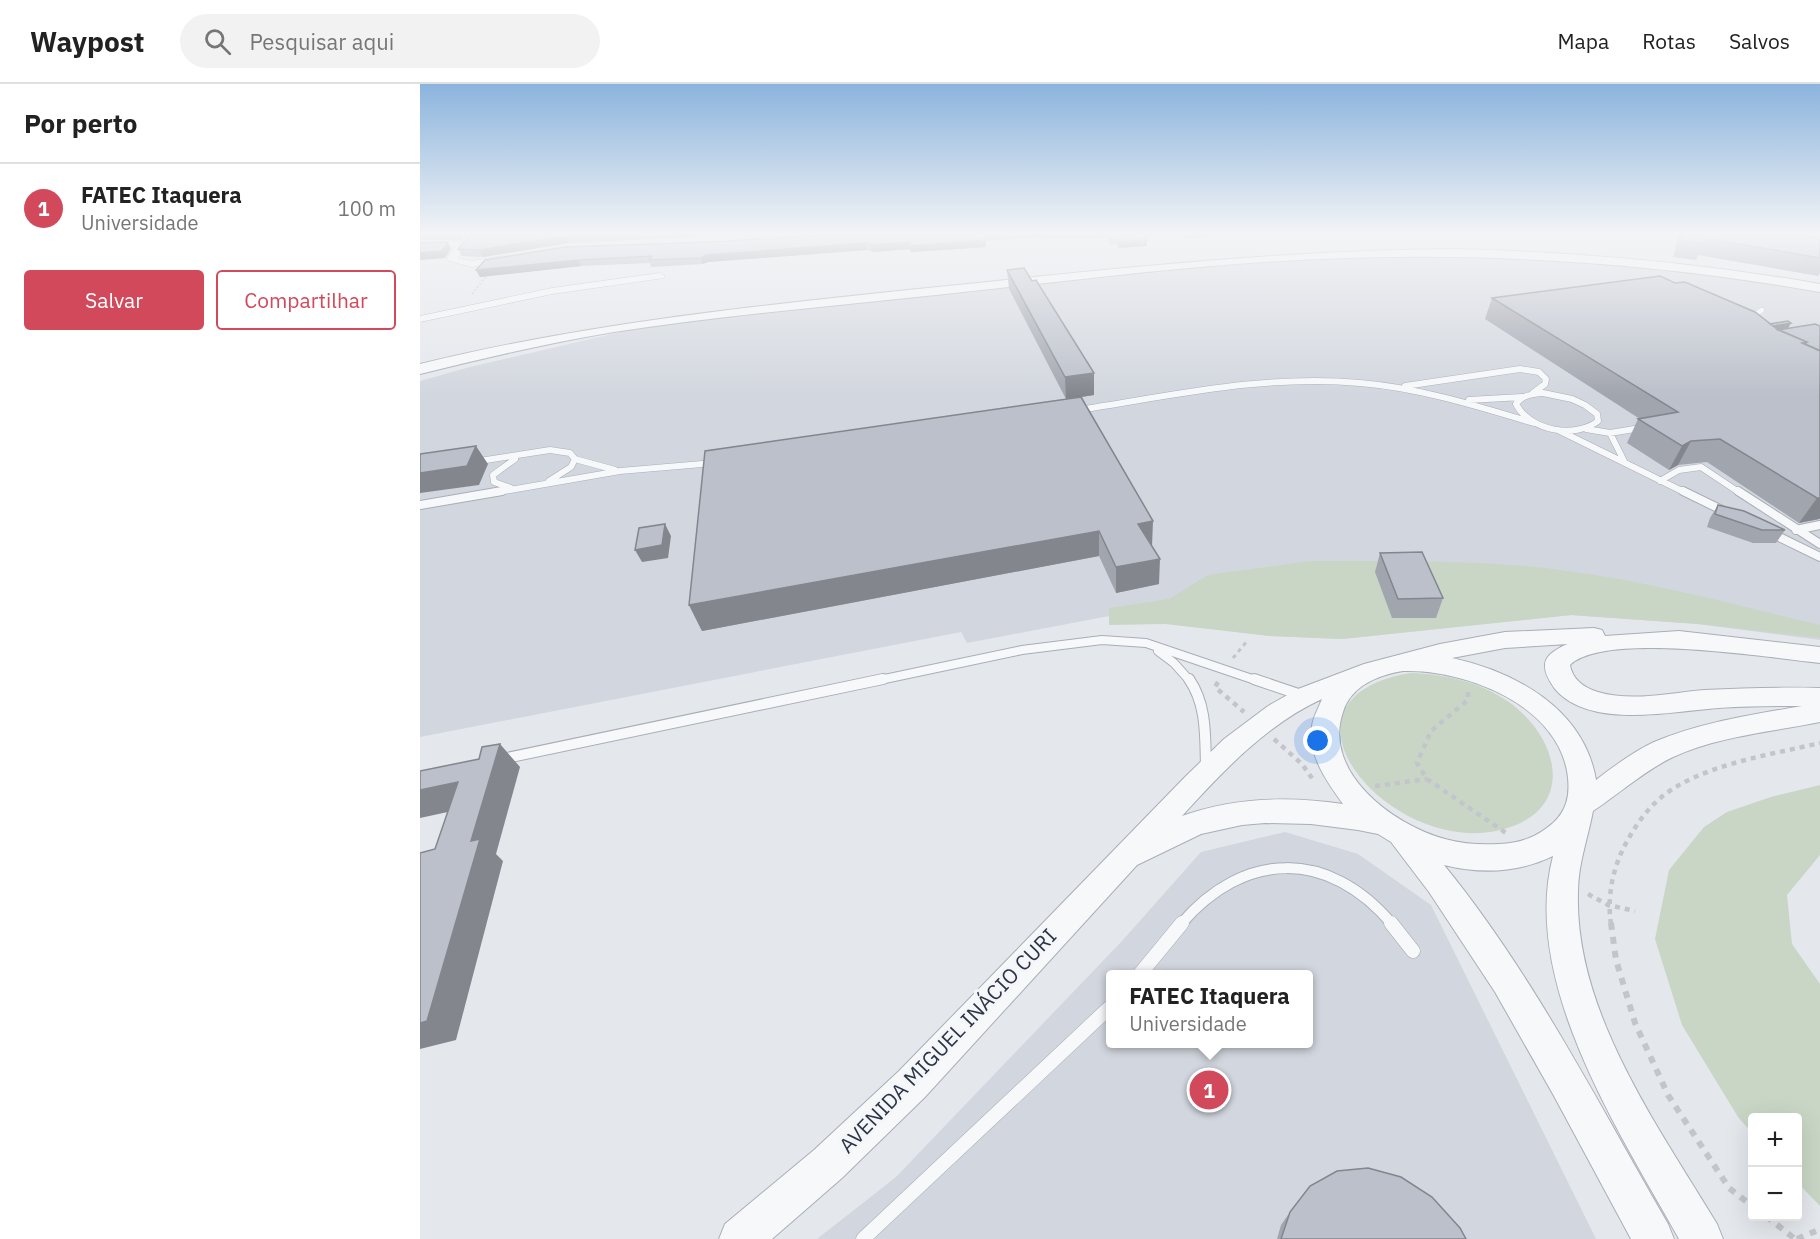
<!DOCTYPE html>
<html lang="pt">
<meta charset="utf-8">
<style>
:root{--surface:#fff;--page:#f2f2f2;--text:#222;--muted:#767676;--line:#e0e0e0;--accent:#d1495b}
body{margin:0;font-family:"IBM Plex Sans",sans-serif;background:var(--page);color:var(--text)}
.controls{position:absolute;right:18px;bottom:18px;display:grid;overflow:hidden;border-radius:6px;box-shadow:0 6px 24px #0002}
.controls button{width:54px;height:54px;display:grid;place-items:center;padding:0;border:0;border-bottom:2px solid var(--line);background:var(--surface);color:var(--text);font:30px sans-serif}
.you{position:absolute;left:898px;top:657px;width:21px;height:21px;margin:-15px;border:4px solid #fff;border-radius:50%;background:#1a73e8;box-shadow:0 0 0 9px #1a73e833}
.badge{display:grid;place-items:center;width:39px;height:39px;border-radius:50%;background:var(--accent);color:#fff;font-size:20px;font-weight:700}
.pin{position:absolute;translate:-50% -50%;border:3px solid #fff;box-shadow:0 2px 6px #0006}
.popup{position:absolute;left:686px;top:886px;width:207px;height:78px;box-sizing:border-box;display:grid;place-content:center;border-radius:6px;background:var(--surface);filter:drop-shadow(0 2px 4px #0005);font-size:20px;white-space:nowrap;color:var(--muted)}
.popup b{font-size:22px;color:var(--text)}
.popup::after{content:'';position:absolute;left:50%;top:100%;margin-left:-12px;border:12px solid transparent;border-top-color:var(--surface)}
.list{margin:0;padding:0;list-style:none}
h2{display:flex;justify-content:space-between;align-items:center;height:78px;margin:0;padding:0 24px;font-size:26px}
h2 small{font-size:20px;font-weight:400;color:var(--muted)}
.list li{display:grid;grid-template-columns:39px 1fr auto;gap:18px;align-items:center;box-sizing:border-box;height:90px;padding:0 24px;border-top:2px solid var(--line)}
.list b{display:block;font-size:22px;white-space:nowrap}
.list p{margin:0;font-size:20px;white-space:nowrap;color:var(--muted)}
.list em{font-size:20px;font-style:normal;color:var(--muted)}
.actions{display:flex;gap:12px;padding:18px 24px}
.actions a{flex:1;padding:14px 0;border:2px solid var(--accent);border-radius:6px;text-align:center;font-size:21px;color:var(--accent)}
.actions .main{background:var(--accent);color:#fff}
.icon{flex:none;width:33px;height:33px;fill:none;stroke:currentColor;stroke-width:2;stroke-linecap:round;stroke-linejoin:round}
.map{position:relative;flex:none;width:1400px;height:1155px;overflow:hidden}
header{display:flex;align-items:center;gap:36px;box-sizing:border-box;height:84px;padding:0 30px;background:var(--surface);border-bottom:2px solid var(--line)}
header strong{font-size:28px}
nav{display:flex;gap:33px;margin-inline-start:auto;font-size:21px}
.search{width:420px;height:54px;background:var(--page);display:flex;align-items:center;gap:15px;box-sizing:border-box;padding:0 21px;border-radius:33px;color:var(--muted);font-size:22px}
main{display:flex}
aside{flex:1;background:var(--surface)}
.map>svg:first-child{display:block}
</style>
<header>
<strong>Waypost</strong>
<div class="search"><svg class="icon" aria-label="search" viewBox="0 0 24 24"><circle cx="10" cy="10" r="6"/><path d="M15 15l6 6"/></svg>Pesquisar aqui</div>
<nav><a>Mapa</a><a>Rotas</a><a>Salvos</a></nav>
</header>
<main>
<aside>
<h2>Por perto<small></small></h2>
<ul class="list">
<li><span class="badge">1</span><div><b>FATEC Itaquera</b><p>Universidade</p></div><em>100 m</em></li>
</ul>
<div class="actions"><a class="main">Salvar</a><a>Compartilhar</a></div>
</aside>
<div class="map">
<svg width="1400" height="1155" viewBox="0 0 1400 1155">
<rect width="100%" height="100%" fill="#e4e7ec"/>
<path fill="#d2d6de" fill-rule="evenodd" d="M986 171 1073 172 1251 183 1400 206V556L1278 540 1151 531 922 555 850 552 689 532 547 559 541 548 0 653V297L50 283 235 240 821 180Z
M865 748 938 770 1011 821 1176 1155H397L476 1093 702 857 781 768ZM690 890H888V960H690Z"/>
<path fill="#c9d6c5" d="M890 477C978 477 1067 475 1154 488 1237 499 1319 522 1400 541V554L1278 540 1151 531 922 555 850 552 745 540 689 541V524L749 515 788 491Z
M990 589C1026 590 1060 598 1089 618 1144 658 1155 731 1076 747 966 769 838 615 990 589Z
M1400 701V771L1367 811 1372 860 1400 900V1122L1378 1099V1034H1332V1049L1318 1033 1262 941 1235 855 1249 786 1284 743 1307 728 1351 713Z"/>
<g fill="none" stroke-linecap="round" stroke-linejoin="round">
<defs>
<path id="service-far4" d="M0 161 44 160
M1326 236 1342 226"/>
<path id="service-far3" d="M985 302 1100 285 1119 288 1126 295 1125 300 1113 309
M1123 309 1152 315 1165 321 1177 330 1178 337C1155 355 1110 347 1096 320 1101 311 1114 310 1123 309Z
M1049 316 1102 313
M658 326C751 312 846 290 940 299 1000 304 1057 322 1114 339
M1166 345 1190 349 1221 344
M1138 346 1266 409
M1190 349 1205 379
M155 375 195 386
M53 378 130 366 150 369 155 375 151 383 129 397
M1240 397 1259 386 1281 383 1320 409
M91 404 74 398 73 391 95 375
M73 409 200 387 294 379"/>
<path id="service-far2" d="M1263 407 1306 428
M1318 407 1400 460
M0 421 82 407
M1376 446 1400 441
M1351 449 1400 473
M738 567 754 579 770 597
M455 597 602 566 682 556 726 559 838 597"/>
<path id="service-far1" d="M769 595C787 621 785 652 786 682
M834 595 884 612
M82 675 463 595
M761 840C824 766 909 765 972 840"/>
<path id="service" d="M971 839 993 867
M720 890 762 839
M443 1155 690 923"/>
<path id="minor" d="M49 150H58L37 174 52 177 89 171 94 174 89 177 52 183 29 177 27 175 31 168Z
M240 189 245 192 244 194 132 210 0 238V232L132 204Z"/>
<path id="tertiary" d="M1036 165C1159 168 1279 179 1400 200V208C1243 180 1086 169 927 174 793 178 659 196 525 210 415 222 304 231 194 248 128 259 64 274 0 290V280C171 238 344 221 518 203 691 185 862 166 1036 165Z
M1174 544 1182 546 1185 552 1259 547 1400 563V579C1350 574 1185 547 1150 581 1152 595 1164 604 1178 608 1212 618 1250 609 1284 606 1323 604 1361 603 1400 604V638C1351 648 1299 652 1253 673 1224 687 1200 709 1173 727 1168 754 1158 780 1158 808 1154 927 1238 1042 1297 1140L1303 1155H1259C1200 1049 1100 898 1133 772 1098 789 1060 790 1024 781 1113 890 1178 1019 1248 1140L1254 1155H1211L1134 1012 1075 908 1009 808 971 758 958 750 938 746 891 740 845 739 822 741 781 750 717 781 505 1013 422 1094 352 1155H299L305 1140 394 1066 479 987 765 693 804 655 848 622 878 605 944 580 1020 560 1085 548ZM1148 560C1140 563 1126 570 1125 580 1124 589 1130 598 1135 605 1170 646 1253 627 1299 624 1327 622 1354 622 1382 622 1332 631 1281 638 1234 658 1213 668 1194 682 1176 696 1164 625 1096 588 1032 574L1085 564ZM983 587C1046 585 1141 622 1148 694 1150 713 1146 727 1133 739 1117 753 1101 759 1079 760 1062 761 1043 760 1025 755 973 741 902 688 923 628 931 602 958 591 983 587ZM902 615C899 623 893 633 892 642 888 672 907 698 923 720 868 712 815 713 762 732 802 688 847 640 902 615Z"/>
</defs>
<use href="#service-far4" stroke="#a9aeb7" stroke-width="5"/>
<use href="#service-far3" stroke="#a9aeb7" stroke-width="7"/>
<use href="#service-far2" stroke="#a9aeb7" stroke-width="10"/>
<use href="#service-far1" stroke="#a9aeb7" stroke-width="12"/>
<use href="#service" stroke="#a9aeb7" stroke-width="15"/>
<use href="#minor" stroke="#a9aeb7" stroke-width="1"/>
<use href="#tertiary" stroke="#a9aeb7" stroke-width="2"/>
<path stroke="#c2c5cb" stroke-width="2" stroke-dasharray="2 2" stroke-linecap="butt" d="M52 210 68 190"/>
<path stroke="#c2c5cb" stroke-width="3" stroke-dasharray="4 4" stroke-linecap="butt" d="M813 574 828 556"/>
<path stroke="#c2c5cb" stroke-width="4.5" stroke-dasharray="5 5" stroke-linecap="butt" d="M798 598 795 603 824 628
M1048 608V616L1011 647 997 679 1007 695 1086 749
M854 655 882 680 894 697
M955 702 1007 695
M1168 810 1188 821 1215 827
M1191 840C1187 815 1192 788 1203 765 1212 747 1223 730 1237 717 1276 681 1350 671 1400 659"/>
<path stroke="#c2c5cb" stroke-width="6" stroke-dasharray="7 7" stroke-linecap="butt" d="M1191 839 1196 876 1215 939 1248 1011 1309 1104 1332 1122
M1346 1132 1375 1155
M1377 1155 1396 1147"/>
<use href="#service-far4" stroke="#f7f8fa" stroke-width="4.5"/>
<use href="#service-far3" stroke="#f7f8fa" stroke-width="6"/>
<use href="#service-far2" stroke="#f7f8fa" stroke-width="8"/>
<use href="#service-far1" stroke="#f7f8fa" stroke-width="10"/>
<use href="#service" stroke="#f7f8fa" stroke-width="14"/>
<use href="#minor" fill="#f7f8fa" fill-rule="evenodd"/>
<use href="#tertiary" fill="#f7f8fa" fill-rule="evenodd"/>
</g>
<path fill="#a1a5ae" d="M0 150H46L40 156H0Z
M51 150H342L148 159 63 173 42 172 38 165Z
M423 150H746L724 152 727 156V162L699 164 696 160 690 161 687 154 624 155V153L565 157 566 163 491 168 490 165 453 168 447 166 288 178 283 180 231 183 230 179 161 182 60 193 56 186 292 158Z
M1259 150H1370L1400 154V189L1398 192 1278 171 1276 176 1253 173Z
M587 186 674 311 662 313 732 462 739 500 696 509 679 472 282 547 269 521 646 315 589 205Z
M1255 199 1350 240 1371 239 1368 244 1400 242V435L1379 439 1287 378 1258 381 1249 386 1207 359 1218 335H1220L1065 235 1072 214Z
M1298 421 1365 446 1356 459H1333L1287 443 1290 434Z
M960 469 1023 514 1016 534H972L955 488Z
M870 1128 1046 1155H857L861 1141Z"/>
<path fill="#83868d" d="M37 150H46L40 156Z
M720 150H746L720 152Z
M763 150H812L763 155Z
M145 152 148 159 63 173 59 166Z
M565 156 566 163 491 168 490 165 453 168 451 161 490 158Z
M727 156V162L699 164V158Z
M28 158 31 165 25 174 0 176V169Z
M446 159 447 166 288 178 283 180 281 174 286 171Z
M159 176 161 182 60 193 56 186Z
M1371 239 1368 244 1336 249 1339 244Z
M674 289V311L646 315 645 293Z
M1271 357 1258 381 1249 386 1262 362Z
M56 362 68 380 59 401 0 409V389Z
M1397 414H1400V434L1399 435 1379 439Z
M733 437 732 462 718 440Z
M245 440 251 452 248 474 222 478 215 466Z
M679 447V472L282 547 269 521Z
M740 475 739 500 696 509V483Z
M80 660 100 683 76 770 83 777 36 956 0 965V939L51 757Z
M38 698 60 721 0 734V706Z"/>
<path fill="#bbc0ca" stroke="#83868d" stroke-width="1.5" d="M51 150H197L145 152 59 166 38 165Z
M423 150H569H564L565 156 490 162V158L451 161 446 159 286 171 281 174 229 176 232 172 159 176 56 186 65 176 145 163 292 158Z
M688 150H723L727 156 699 158 696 154H690Z
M1262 150H1370L1400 154V174L1285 154 1284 159 1261 156Z
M28 158 22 167 0 169V159Z
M604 184 612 197 616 196 674 289 645 293 587 186Z
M1240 192 1255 199 1265 198 1335 228 1357 245 1387 258 1382 259 1400 267V414H1397L1300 355 1271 357 1262 362 1218 335 1258 328 1072 214Z
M1368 237 1371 239 1353 242 1350 240Z
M1395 240 1400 242V266H1399L1385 260 1387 258 1358 246Z
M661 313 733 437 718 440 740 475 696 483 679 447 269 521 285 367Z
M56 362 47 382 0 389V370Z
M1298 421 1324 427 1365 446H1342L1295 430Z
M245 440 242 461 215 466 219 444Z
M1002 468 1023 514 978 515 960 469Z
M80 660 51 757 60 755 7 937 0 939V769L15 765 38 698 0 706V687L59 675 62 663Z
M948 1084 981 1093 1012 1113 1040 1144 1046 1155H861L870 1128 890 1102 917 1087Z"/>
<linearGradient id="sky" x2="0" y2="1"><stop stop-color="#8bb4dd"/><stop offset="0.48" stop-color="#f3f4f6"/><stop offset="1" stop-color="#f3f4f6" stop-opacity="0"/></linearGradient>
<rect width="1400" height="312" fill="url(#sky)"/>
<g text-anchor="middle" stroke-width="6" stroke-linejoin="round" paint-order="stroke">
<g font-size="21" fill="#2b3445" stroke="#f4f6f9">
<text transform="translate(528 957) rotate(-46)" y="7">AVENIDA MIGUEL INÁCIO CURI</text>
</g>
</g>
</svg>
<div class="controls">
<button>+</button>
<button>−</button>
</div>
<div class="you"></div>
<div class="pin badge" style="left:789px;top:1006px">1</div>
<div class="popup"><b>FATEC Itaquera</b>Universidade</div>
</div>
</main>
